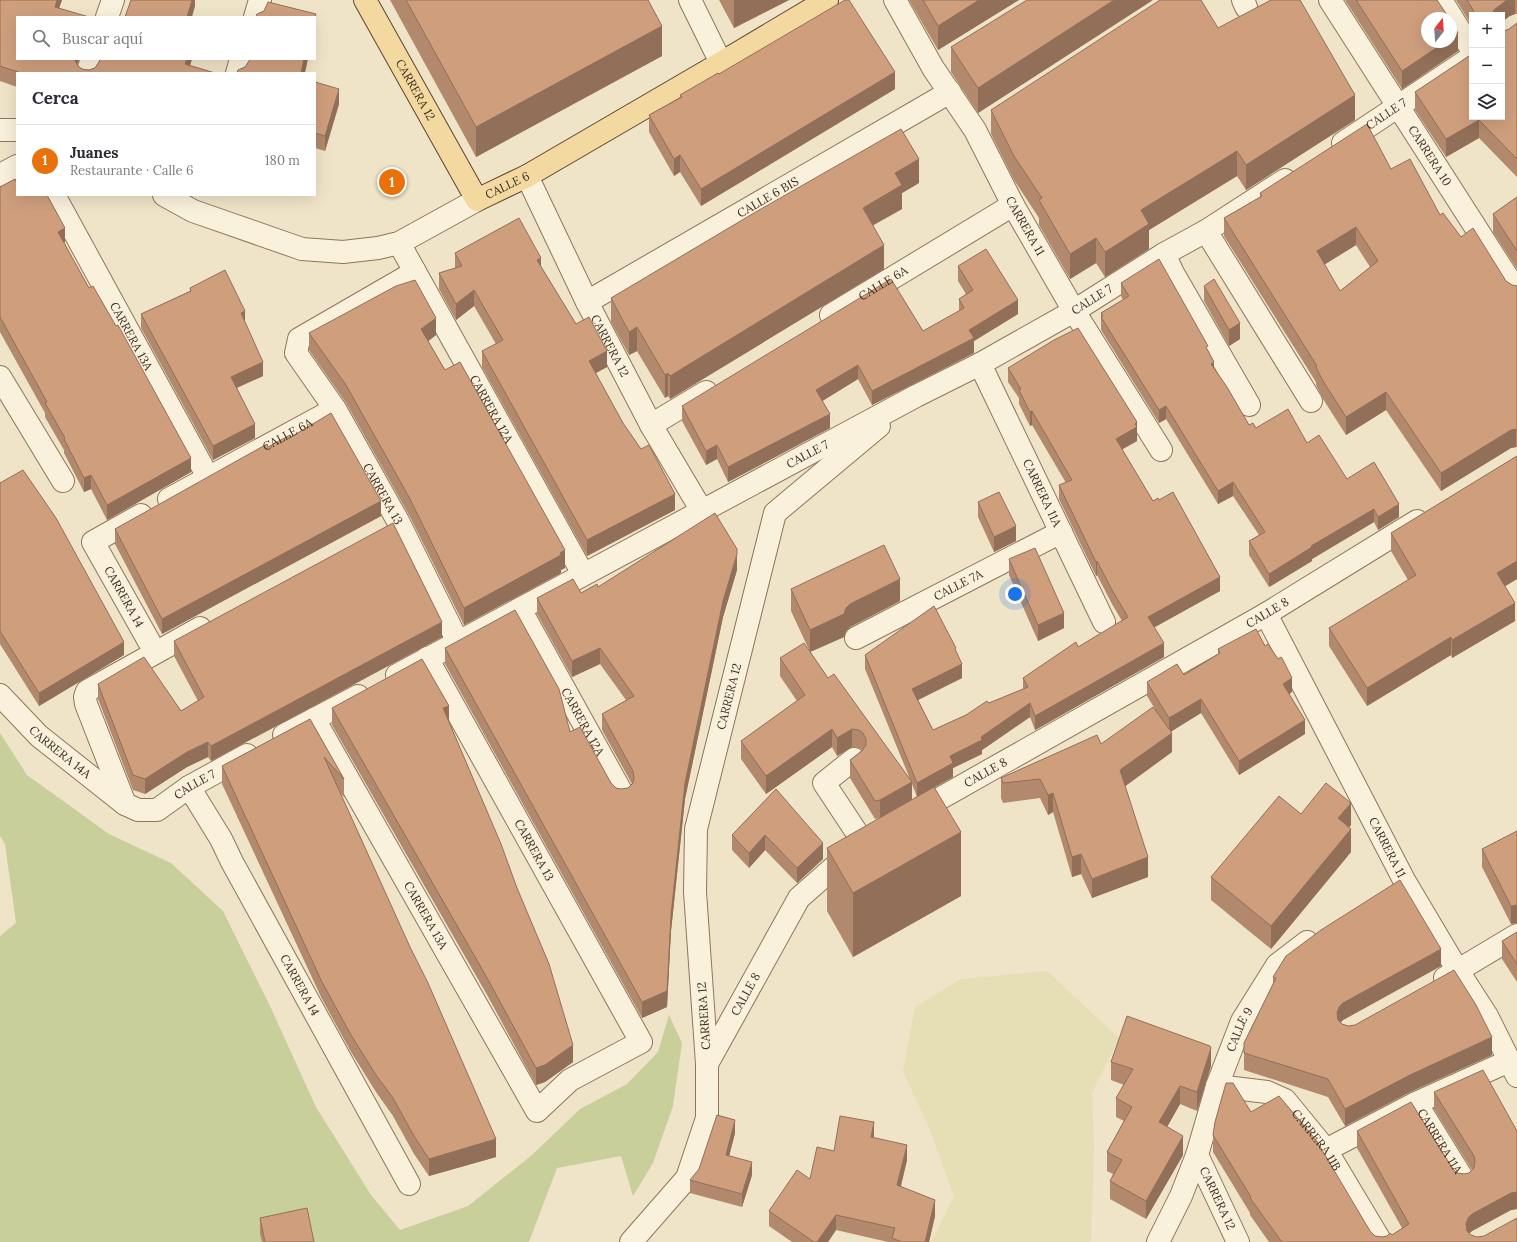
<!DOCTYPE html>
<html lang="es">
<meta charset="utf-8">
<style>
:root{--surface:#fff;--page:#f2f2f3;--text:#2b2b33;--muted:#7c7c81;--line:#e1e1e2;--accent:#9e2a2b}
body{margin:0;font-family:Lora,serif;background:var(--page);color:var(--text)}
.controls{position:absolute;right:12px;top:12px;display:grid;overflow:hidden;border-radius:0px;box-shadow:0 4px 16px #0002}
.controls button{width:36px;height:36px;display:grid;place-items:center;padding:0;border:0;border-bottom:1px solid var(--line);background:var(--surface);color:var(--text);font:20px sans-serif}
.compass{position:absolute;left:1421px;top:12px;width:36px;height:36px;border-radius:50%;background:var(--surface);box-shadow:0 4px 16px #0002;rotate:17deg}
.you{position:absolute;left:1015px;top:594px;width:14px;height:14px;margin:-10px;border:3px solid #fff;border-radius:50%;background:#1a73e8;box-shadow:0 0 0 6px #1a73e833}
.badge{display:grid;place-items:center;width:26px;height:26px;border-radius:50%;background:var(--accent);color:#fff;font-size:13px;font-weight:700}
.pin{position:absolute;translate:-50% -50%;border:2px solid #fff;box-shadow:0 1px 4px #0006}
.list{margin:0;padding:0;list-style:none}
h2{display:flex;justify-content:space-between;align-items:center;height:52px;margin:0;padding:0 16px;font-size:17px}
h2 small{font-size:13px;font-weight:400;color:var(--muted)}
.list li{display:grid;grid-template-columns:26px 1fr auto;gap:12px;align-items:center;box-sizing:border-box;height:72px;padding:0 16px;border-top:1px solid var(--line)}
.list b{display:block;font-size:15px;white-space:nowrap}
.list p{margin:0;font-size:13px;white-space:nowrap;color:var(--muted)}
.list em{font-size:13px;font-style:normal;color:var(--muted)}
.icon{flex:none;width:22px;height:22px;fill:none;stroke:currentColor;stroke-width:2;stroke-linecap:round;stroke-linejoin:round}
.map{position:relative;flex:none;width:1517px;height:1242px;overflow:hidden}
.search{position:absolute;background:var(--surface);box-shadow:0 4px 16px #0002;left:16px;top:16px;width:300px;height:44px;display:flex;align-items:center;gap:10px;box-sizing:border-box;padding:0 14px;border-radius:0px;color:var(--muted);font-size:15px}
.panel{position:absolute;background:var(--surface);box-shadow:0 4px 16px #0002;left:16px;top:72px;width:300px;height:124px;border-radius:0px}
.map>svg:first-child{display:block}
</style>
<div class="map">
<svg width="1517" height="1242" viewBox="0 0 1517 1242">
<rect width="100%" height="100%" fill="#f0e4c8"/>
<path fill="#e6deb5" d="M1047 971 1119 1038 1092 1093 1094 1145 1091 1242H931L954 1197 930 1130 903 1071 915 1007 961 979Z"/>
<path fill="#c9cf9b" d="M0 733 27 775 109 834 171 863 223 911 270 1006 316 1107 371 1195 400 1230 468 1206 532 1155 580 1109 627 1084 658 1052 669 1015 682 1043 673 1106 653 1163 633 1196 621 1156 557 1168 529 1242H0V936L16 923 5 844 0 836Z"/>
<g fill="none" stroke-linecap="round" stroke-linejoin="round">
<defs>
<g id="minor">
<path d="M690 0 721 63"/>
<path id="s1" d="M895 0 933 68 975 130 1013 205 1074 311 1161 450"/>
<path d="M1243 0 1246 7"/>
<path id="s2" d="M1330 0 1517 292"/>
<path d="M1441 0 1472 50"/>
<path d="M107 17 113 0"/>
<path d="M255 17 260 0"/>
<path d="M87 73 92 59"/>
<path d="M237 73 241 59"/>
<path d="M0 130H17"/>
<path id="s3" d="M1343 143 1472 57"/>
<path d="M0 175 17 166"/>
<path id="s4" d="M527 176 587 302 651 425 702 511"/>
<path id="s5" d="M54 195 208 477"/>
<path d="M164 195 193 211 302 249 343 252 378 248 399 243 477 200"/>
<path d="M1206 231 1311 401"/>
<path id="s6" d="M399 243 583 574"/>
<path d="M1164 254 1173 273 1249 405"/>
<path id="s7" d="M415 272 299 339 296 353 335 409 398 521 458 642"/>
<path id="s8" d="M587 302 950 92"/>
<path id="s9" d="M831 315 1013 205"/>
<path id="s10" d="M980 364 1104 622"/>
<path d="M0 377 63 481"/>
<path d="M651 425 706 392"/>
<path id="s11" d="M169 499 335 409"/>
<path id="s12" d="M141 515 93 542 155 652"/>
<path id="s13" d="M520 609 622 793"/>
<path id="s14" d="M1266 614 1404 880 1458 971 1487 1016 1517 1076"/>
<path id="s15" d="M856 638 1061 532"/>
<path id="s16" d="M397 675 916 396 980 364 1074 311 1164 254 1206 231 1285 180"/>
<path id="s17" d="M0 695 39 736 125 804 138 810H157L189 787 247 755"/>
<path id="s18" d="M314 719 537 1111 570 1080 641 1042 427 658"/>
<path d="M284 735 358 696"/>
<path d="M854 759 824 783 863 842"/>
<path id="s19" d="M189 787 221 839 232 862 409 1184"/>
<path d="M125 804 86 704 85 697 87 691 200 628"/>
<path id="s20" d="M916 812 1266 614 1417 521"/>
<path d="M1445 978 1517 935"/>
<path id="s21" d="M707 1064 695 892 696 829 775 513 879 426"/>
<path id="s22" d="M1217 1086 1267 1092 1285 1100 1326 1150 1381 1242"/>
<path id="s23" d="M1416 1103 1463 1179"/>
<path d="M1326 1150 1416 1103 1509 1061"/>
<path id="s24" d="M1197 1155 1238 1242"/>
<path id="s25" d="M631 1242 687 1178 707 1118V1064L799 898 849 854"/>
<path id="s26" d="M1158 1242 1181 1196 1197 1155 1217 1086 1242 1021 1277 965 1307 942"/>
</g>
<g id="major">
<path id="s27" d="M365 0 477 200 527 176 721 63 827 0"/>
</g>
</defs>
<use href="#minor" stroke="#8d765c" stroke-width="24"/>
<use href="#major" stroke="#5b4430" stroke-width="24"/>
<use href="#minor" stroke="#faf1dc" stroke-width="22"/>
<use href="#major" stroke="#f3d9a0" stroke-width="22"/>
</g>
<path fill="#b2896c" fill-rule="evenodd" d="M0 0H62L59 8 17 59H79L77 64 78 66 82 69 89 70 95 68 99 62 100 59H192L190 66 215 73H17V87L0 81Z
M390 0H648L662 56 476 157Z
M719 0H789L734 28Z
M909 0H1019L938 50Z
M1345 0H1437L1458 51 1402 89Z
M1456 0H1517V14H1515L1510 16 1502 15H1472V26Z
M1151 1 978 113 951 72V47Z
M1517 23V177L1479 138 1446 157 1415 110V92L1472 54 1504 31 1509 29Z
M1218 28 1355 120 1246 190 1237 176 1149 230V249L1105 277 1096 263 1070 279 1039 225V218L1014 180 991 134V110Z
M719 74 895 89 701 206 680 172 674 176 649 132V115L680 97V95Z
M315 82 339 104 325 151 315 148Z
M1391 169 1440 215 1461 237 1506 281 1512 285 1517 286V447L1511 448 1441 491 1386 410 1346 435 1323 399 1316 385V382L1224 236V218L1260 197V193ZM1356 245 1370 267 1340 291 1324 265Z
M919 183 902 193V209L873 225 884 269 670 399 668 396 665 398 637 351 629 355 611 322V298Z
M0 187 65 242 64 243 191 472 107 520 91 489 84 492 64 453V450L45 417V413L0 332Z
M1517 197V269L1493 232V214Z
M455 253 541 267 576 324 607 367 595 373 623 423 675 510 587 556 482 367V351L496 344 474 306 456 320 439 289V273L455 268Z
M958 266 1018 314 974 341V353L872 405 858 379 822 401 830 428 728 482 717 459 706 465 682 421V406L923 331 959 311V299L966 294 958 281Z
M1121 283 1208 351 1214 368 1249 425 1256 428 1307 443 1347 479 1399 517 1378 530 1374 522 1312 559V561L1269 587 1249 555V541L1259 535 1233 496 1218 504 1166 419 1159 423 1101 330V313L1123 300 1121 296Z
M1204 286 1240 339 1229 346 1204 301Z
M190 288 245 323 263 376 237 388 255 438 213 460 141 328V314L190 291Z
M309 333 436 335 428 341 445 370 565 568 561 570V573L464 625 409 515 346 403 309 350Z
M1008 368 1137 436V441L1122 449 1153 501 1220 591 1154 627 1164 657 1035 730 1030 717 982 750V754L953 768V777L934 787 961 896 853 957 827 911V848L880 818 875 819 850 778V760L862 750 859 748 852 747 837 756 832 747 766 794 741 759V741L797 701 780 676V658L810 652 791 611V589L900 601 850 627 846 631 844 637 810 652 828 678 910 779 865 669V655L956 652 962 678 918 700 933 730 966 715 989 703 1023 689V678L1078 647 1122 621 1112 604 1097 575 1096 576 1059 499V485L1066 483 1032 425 1030 426 1019 404V398L1008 382ZM912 784 917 797 912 800Z
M291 437 381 516 162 634 115 544V529L268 447Z
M1517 456V579L1505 586 1515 621 1452 658 1451 655 1367 706 1329 646V628L1408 580 1391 551V533Z
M0 483 124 655 39 706 0 644Z
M978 502 1016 541 994 552 978 517Z
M1009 559 1064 628 1038 641 1009 575Z
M737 570 723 617 685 799 671 931 667 1007 642 1018 445 664V648L570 732 611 783 616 788 621 789 628 788 632 784 602 730V714L626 700 600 664 572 677 537 614V598L581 593 598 587Z
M442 637 211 761 208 757 187 767 145 794 133 790 98 699V684L181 711 198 701 174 656V641Z
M1265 646 1292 692 1289 694 1305 734 1239 775 1201 713 1171 731 1172 752 1125 786 1148 877 1092 898 1081 874 1072 877 1053 812 1048 815 1040 798 1003 803 1001 798V778L1101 744 1155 709 1147 696V682L1184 675 1218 654V649Z
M332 708 449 721 573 1062 545 1082 536 1085 486 993 332 725Z
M310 719 344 779V797L340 793 496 1157 429 1176 414 1154 393 1116 376 1092 351 1052 322 999 222 784V766Z
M776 789 823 859 797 883 765 850 749 868 732 850V835Z
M1301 814 1351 825 1349 827 1351 852 1271 949 1211 900V877Z
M1517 831 1511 924 1482 867V849Z
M1517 932V982L1502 959V941Z
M1441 966 1343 1020 1341 1022 1342 1024 1348 1026 1492 1055 1410 1092 1345 1126 1328 1097 1244 1070V1043L1273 984V977Z
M1111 1062 1211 1066 1197 1111 1180 1104 1167 1127 1183 1155 1146 1219 1110 1199V1181L1113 1174 1107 1171V1152L1124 1121 1116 1117V1098L1124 1085 1111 1080Z
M1434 1092 1517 1131V1209L1511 1210 1472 1231 1469 1233 1471 1235 1477 1237 1517 1242H1269L1250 1215V1213L1213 1152V1135L1251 1112 1375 1236 1382 1237 1392 1235 1402 1228 1357 1148V1131L1453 1169 1457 1173 1464 1174 1469 1173 1472 1170 1434 1109Z
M735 1133 729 1156 752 1175 742 1207 690 1193V1180Z
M874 1138 907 1160 901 1186 935 1216 929 1242H888L836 1230 828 1242H792L769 1226V1211L810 1179 834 1151Z
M260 1218 314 1242H262L260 1234Z"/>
<path fill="#916f58" d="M57 0H62L56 17 55 7Z
M192 0H195V6L192 17H187Z
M734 0H789L734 28Z
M979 0H1019L938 50V26Z
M1114 0H1153L978 113V88Z
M1507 0H1515V14L1510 16 1502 22V15H1490L1491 14 1495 9Z
M316 14V29L315 34V18Z
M662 26V56L476 157V127Z
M1458 33V51L1402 89V71L1445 42H1451V38Z
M75 59H79L75 69Z
M187 59H192L187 73 185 64Z
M304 59H308L305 73H301Z
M895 72V89L701 206V189Z
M339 89V104L325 151V136Z
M1355 95V120L1246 190V165Z
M1479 120V138L1446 157V139Z
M1237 151V176L1149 230V249L1105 277V252L1141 210Z
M680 155V172L674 176V159Z
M919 159V183L902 193V209L863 231V208L895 173Z
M1356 227V245L1317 269V251Z
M65 228V242L58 246V232Z
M1096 238V263L1070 279V254Z
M884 245V269L670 399V376Z
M541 258V274L537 260Z
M474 290V306L456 320V304Z
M1018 300V314L974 341V353L872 405V391L969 330Z
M245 311V325L241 313Z
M436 318V335L421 347V329Z
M1240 323V339L1229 346V330Z
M637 327V351L629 355V332Z
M607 351V367L589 377V361Z
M263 362V376L231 390V377Z
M1214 362V375L1211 364Z
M858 365V379L816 405V390Z
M668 373V396L665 398V375Z
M1386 392V410L1346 435V417Z
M1166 406V419L1159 423V410Z
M1032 411V425L1030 426V412Z
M830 414V428L728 482V467Z
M1137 422V441L1116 453V439Z
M255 424V438L213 460V446Z
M1516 429V447L1511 448 1441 491V473L1511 430Z
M717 445V459L706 465V451Z
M191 458V472L107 520V505Z
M91 475V489L84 492V478Z
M1233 482V496L1218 504V491Z
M675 494V510L587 556V540Z
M381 501V516L162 634V619Z
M1399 504V517L1378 530V517Z
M1374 509V522L1312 559V561L1269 587V574L1311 546Z
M1016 526V541L994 552V537Z
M565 550V568L561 570V573L464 625V608Z
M737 554V570L723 617 685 799 671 931 667 1007 642 1018V1002L671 915 685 783 723 601Z
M1097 561V575L1096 576V562Z
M1517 561V579L1497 591V573Z
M1220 577V591L1148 631V617Z
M900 579V601L850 627 846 631 844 637 810 652V630L846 608 850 604Z
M1515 603V621L1452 658V640Z
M1064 613V628L1038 641V625Z
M442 622V637L211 761V746Z
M1451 637V655L1367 706V688Z
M124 642V655L39 706V693Z
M1164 643V657L1035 730V716Z
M600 648V664L572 677V661Z
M962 664V678L912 703V689Z
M1292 678V692L1283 698V684Z
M1201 699V713L1169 733V718Z
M1030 703V717L982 750V754L953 768V777L917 797V783L950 756 981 737Z
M449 706V722L443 708Z
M1305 720V734L1239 775V761Z
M832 729V747L766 794V776Z
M852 729V747L837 756V738Z
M1172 733V752L1120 790V770Z
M208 742V757L187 767 145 794V779L187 752Z
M912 782V800L880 818V800Z
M1053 793V812L1048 815V795Z
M1351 803V825L1338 841V818Z
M1351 829V852L1271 949V926Z
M961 832V896L853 957V893Z
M765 835V850L749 868V853Z
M823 843V859L797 883V868Z
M1081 854V874L1072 877V857Z
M1148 857V877L1092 898V879Z
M1517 905V923L1511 924V906Z
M1441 949V966L1343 1020 1339 1024 1337 1013 1339 1007 1343 1003Z
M1492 1037V1055L1410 1092 1345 1126V1109L1410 1075Z
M573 1045V1062L545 1082 536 1085V1068Z
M1211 1048V1066L1197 1111V1092Z
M1180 1086V1104L1159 1141V1122Z
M735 1120V1133L726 1168V1155Z
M874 1122V1138L871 1137Z
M1183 1136V1155L1146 1219V1201Z
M496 1139V1157L429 1176V1159Z
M907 1145V1160L897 1201V1185Z
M752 1162V1175L742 1207V1194Z
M1517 1192V1209L1511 1210 1472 1231 1468 1235 1466 1224 1468 1218 1472 1214 1511 1193Z
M935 1200V1216L929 1242H925Z
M836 1215V1230L828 1242H817Z"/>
<path fill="#cf9f7d" stroke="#916f58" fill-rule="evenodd" d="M0 0H57L55 7 89 17H17V59H75V60L78 66 82 69 89 70 95 68 99 62 100 59H187L185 64 215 73H21L0 66Z
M131 0H192L187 17H125Z
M406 0H648L662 26 476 127Z
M845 0H849L895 72 701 189 680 155 674 159 649 115 682 97 680 95 718 73 719 74Z
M923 0H979L938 26Z
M1027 0H1114L978 88 951 47Z
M1160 0H1201L1218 28 1271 0H1300L1355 95 1246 165 1237 151 1141 210 1149 224 1105 252 1096 238 1070 254 1039 200 1042 198 1014 156 991 110Z
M1356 0H1437L1449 18H1427V42H1445L1402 71Z
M1467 0H1507L1495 9 1491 14 1490 15H1476Z
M268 2 316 14 315 18V17H256L257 14 264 11Z
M1451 22 1458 33 1451 38Z
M1517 23V159L1479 120 1446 139 1415 92 1472 54V117H1502V31H1504L1509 29Z
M250 59H304L301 73H237L238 70 245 67 249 61Z
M315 82 339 89 325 136 315 133Z
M1367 124 1391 169 1410 159 1440 215 1443 213 1461 237 1473 228 1506 281 1512 285 1517 286V429L1511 430 1441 473 1386 392 1346 417 1323 381 1316 367 1317 366 1224 218 1262 196 1260 193ZM1356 227 1378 261 1340 291 1317 251Z
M901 129 919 159 895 173 902 185 863 208 884 245 670 376 668 373 665 375 637 327 629 332 611 298 754 213Z
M15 179 17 183V195H47L65 228 58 232 89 288 93 286 116 326 118 325 191 458 107 505 91 475 84 478 64 439 65 438 45 403 47 402 0 317V187Z
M1517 197V251L1493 214Z
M519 218 541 258 537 260 576 324 589 317 607 351 589 361 623 423 641 449 649 445 675 494 587 540 482 351 503 340 474 290 456 304 439 273 462 266 455 253Z
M986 249 1018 300 969 330 974 338 872 391 858 365 816 390 830 414 728 467 717 445 706 451 682 406 891 279 923 331 964 308 959 299 973 290 958 266Z
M1159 259 1208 346 1206 347 1214 362 1211 364 1227 387 1249 425 1253 423 1256 428 1288 409 1307 443 1319 435 1347 479 1374 462 1399 504 1378 517 1374 509 1311 546 1312 547 1269 574 1249 541 1265 532 1233 482 1218 491 1166 406 1159 410 1101 317 1103 316 1101 313 1129 296 1121 283Z
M225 270 245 311 241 313 263 362 231 377 255 424 213 446 141 314 191 291 190 288Z
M1214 279 1240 323 1229 330 1204 286Z
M415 280 436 318 421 329 445 370 460 362 565 550 560 553 561 555 464 608 409 497 346 385 309 333 396 286Z
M1078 328 1137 422 1135 424 1137 427 1116 439 1153 501 1158 498 1159 500 1173 492 1220 577 1148 617 1164 643 1035 716 1030 703 981 737 982 740 950 756 953 763 917 783 865 655 934 606 956 648 955 649 962 664 912 689 933 730 966 715 987 701 989 703 1028 687 1023 678 1076 642 1078 647 1128 617 1112 590 1097 561 1096 562 1059 485 1072 480 1032 411 1030 412 1019 390 1021 389 1008 368 1054 340Z
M331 413 381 501 162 619 115 529 267 444 268 447 290 435 291 437Z
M1517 456V561L1497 573 1515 603 1452 640 1451 637 1367 688 1329 628 1416 575 1391 533Z
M23 470 56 518 124 642 39 693 0 631V483Z
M999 492 1016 526 994 537 978 502Z
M715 513 737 549V554L723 601 685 783 671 915 667 991 642 1002 445 648 515 610 559 689 570 732 580 727 611 783 616 788 621 789 628 788 633 783 634 778 633 771 602 714 634 696 600 648 572 661 537 598 573 579 581 593 597 584 598 587Z
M393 523 442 622 211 746 208 742 187 752 145 779 133 775 98 684 144 657 181 711 204 697 174 641Z
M884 545 900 579 850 604 846 608 844 614 810 630 791 589Z
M1035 548 1064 613 1038 625 1009 559Z
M1256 629 1265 646 1268 644 1278 659 1281 657 1282 658 1292 678 1283 684 1305 720 1239 761 1201 699 1169 718 1147 682 1177 664 1184 675 1220 653 1218 649Z
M804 643 828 678 834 674 912 782 880 800 875 801 850 760 862 751 866 745V739L863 733 859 730 852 729 837 738 832 729 766 776 741 741 805 695 780 658Z
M422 659 449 706 443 708 501 844 517 888 549 964 573 1045 545 1065 536 1068 486 976 332 708Z
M1153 707 1172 733 1120 770 1148 857 1092 879 1081 854 1072 857 1053 793 1048 795 1040 779 1003 783 1001 778 1097 735 1101 744Z
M310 719 344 779 324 757 410 947 428 983 496 1139 429 1159 414 1136 393 1098 376 1075 351 1035 322 982 222 766Z
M1326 783 1351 803 1338 818 1351 829 1271 926 1211 877 1279 796 1301 814Z
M934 787 961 832 853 893 827 848Z
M776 789 823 843 797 868 765 835 749 853 732 835Z
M1517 831V905L1511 906 1482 849Z
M1400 880 1441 949 1343 1003 1339 1007 1337 1013 1338 1020 1342 1024 1348 1026 1355 1025 1454 970 1476 1005 1492 1037 1410 1075 1345 1109 1328 1079 1244 1053V1043L1276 978 1273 977 1286 956 1321 930Z
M1517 932V964L1502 941Z
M1127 1016 1210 1046 1211 1048 1197 1092 1180 1086 1159 1122 1183 1136 1146 1201 1110 1181 1122 1160 1107 1152 1132 1107 1116 1098 1133 1069 1111 1062Z
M1483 1070 1517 1131V1192L1511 1193 1472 1214 1468 1218 1466 1224 1467 1231 1471 1235 1477 1237 1484 1236 1517 1218V1242H1282L1250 1198 1251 1197 1213 1135 1215 1122 1226 1083H1233L1251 1112 1279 1096 1316 1140 1370 1231 1375 1236 1382 1237 1387 1236 1390 1233 1392 1235 1409 1224 1357 1131 1411 1102 1453 1169 1457 1173 1464 1174 1469 1173 1474 1168 1475 1161 1474 1156 1434 1092Z
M717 1115 735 1120 726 1155 752 1162 742 1194 690 1180 699 1169Z
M840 1116 874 1122 871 1137 907 1145 897 1185 935 1200 925 1242H902L892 1238 895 1228 836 1215 817 1242H814L769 1211 797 1170 810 1179 817 1147 834 1151Z
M307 1208 314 1242H265L260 1218Z"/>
<g text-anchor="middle" stroke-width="3" stroke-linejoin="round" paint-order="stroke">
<g font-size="12" fill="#3d2e20" stroke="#f7eed8">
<text dy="4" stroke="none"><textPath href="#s27" startOffset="103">CARRERA 12</textPath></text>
<text dy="4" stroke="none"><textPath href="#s3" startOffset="52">CALLE 7</textPath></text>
<text dy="4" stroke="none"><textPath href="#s2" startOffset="185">CARRERA 10</textPath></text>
<text dy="4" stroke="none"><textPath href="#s27" startOffset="263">CALLE 6</textPath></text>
<text dy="4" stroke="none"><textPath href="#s8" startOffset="209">CALLE 6 BIS</textPath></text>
<text dy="4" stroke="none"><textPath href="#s1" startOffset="261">CARRERA 11</textPath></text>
<text dy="4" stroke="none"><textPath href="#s9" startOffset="61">CALLE 6A</textPath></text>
<text dy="4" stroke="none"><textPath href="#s16" startOffset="790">CALLE 7</textPath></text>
<text dy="4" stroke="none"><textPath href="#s5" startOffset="161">CARRERA 13A</textPath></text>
<text dy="4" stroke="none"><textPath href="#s4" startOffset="189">CARRERA 12</textPath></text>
<text dy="4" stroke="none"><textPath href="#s6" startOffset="190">CARRERA 12A</textPath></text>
<text dy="4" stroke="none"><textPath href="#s11" startOffset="135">CALLE 6A</textPath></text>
<text dy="4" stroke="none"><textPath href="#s16" startOffset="466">CALLE 7</textPath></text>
<text dy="4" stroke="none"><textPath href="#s10" startOffset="143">CARRERA 11A</textPath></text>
<text dy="4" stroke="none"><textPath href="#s7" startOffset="314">CARRERA 13</textPath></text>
<text dy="4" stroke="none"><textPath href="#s15" startOffset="115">CALLE 7A</textPath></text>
<text dy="4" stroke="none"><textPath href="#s12" startOffset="118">CARRERA 14</textPath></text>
<text dy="4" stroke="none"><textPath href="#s20" startOffset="404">CALLE 8</textPath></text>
<text dy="4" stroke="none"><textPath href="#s21" startOffset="372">CARRERA 12</textPath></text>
<text dy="4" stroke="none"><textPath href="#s13" startOffset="129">CARRERA 12A</textPath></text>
<text dy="4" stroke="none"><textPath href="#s17" startOffset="83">CARRERA 14A</textPath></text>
<text dy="4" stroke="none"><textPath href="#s20" startOffset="80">CALLE 8</textPath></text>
<text dy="4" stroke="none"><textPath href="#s17" startOffset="245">CALLE 7</textPath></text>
<text dy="4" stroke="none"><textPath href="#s14" startOffset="263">CARRERA 11</textPath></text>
<text transform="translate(534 850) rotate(61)" y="4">CARRERA 13</text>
<text dy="4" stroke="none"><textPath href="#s18" startOffset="226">CARRERA 13A</textPath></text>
<text dy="4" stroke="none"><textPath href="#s19" startOffset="227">CARRERA 14</textPath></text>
<text dy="4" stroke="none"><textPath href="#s25" startOffset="282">CALLE 8</textPath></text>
<text transform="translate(704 1016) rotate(-94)" y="4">CARRERA 12</text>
<text dy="4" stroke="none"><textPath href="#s26" startOffset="228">CALLE 9</textPath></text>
<text dy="4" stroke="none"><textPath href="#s22" startOffset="121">CARRERA 11B</textPath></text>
<text dy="4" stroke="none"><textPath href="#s23" startOffset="45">CARRERA 11A</textPath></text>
<text dy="4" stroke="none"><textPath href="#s24" startOffset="48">CARRERA 12</textPath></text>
</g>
</g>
</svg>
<div class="controls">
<button>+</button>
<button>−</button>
<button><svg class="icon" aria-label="layers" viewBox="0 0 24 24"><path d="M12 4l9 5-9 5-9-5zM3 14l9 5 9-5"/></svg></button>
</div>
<svg class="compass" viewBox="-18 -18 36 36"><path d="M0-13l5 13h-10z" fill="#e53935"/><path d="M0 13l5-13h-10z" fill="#7c7c81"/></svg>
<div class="you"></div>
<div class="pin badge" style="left:392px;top:182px;background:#e8710a">1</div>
<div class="search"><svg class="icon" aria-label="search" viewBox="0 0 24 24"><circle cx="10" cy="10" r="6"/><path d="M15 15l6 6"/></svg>Buscar aquí</div>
<section class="panel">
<h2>Cerca<small></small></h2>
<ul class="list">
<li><span class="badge" style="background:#e8710a">1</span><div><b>Juanes</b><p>Restaurante · Calle 6</p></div><em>180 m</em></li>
</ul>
</section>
</div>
